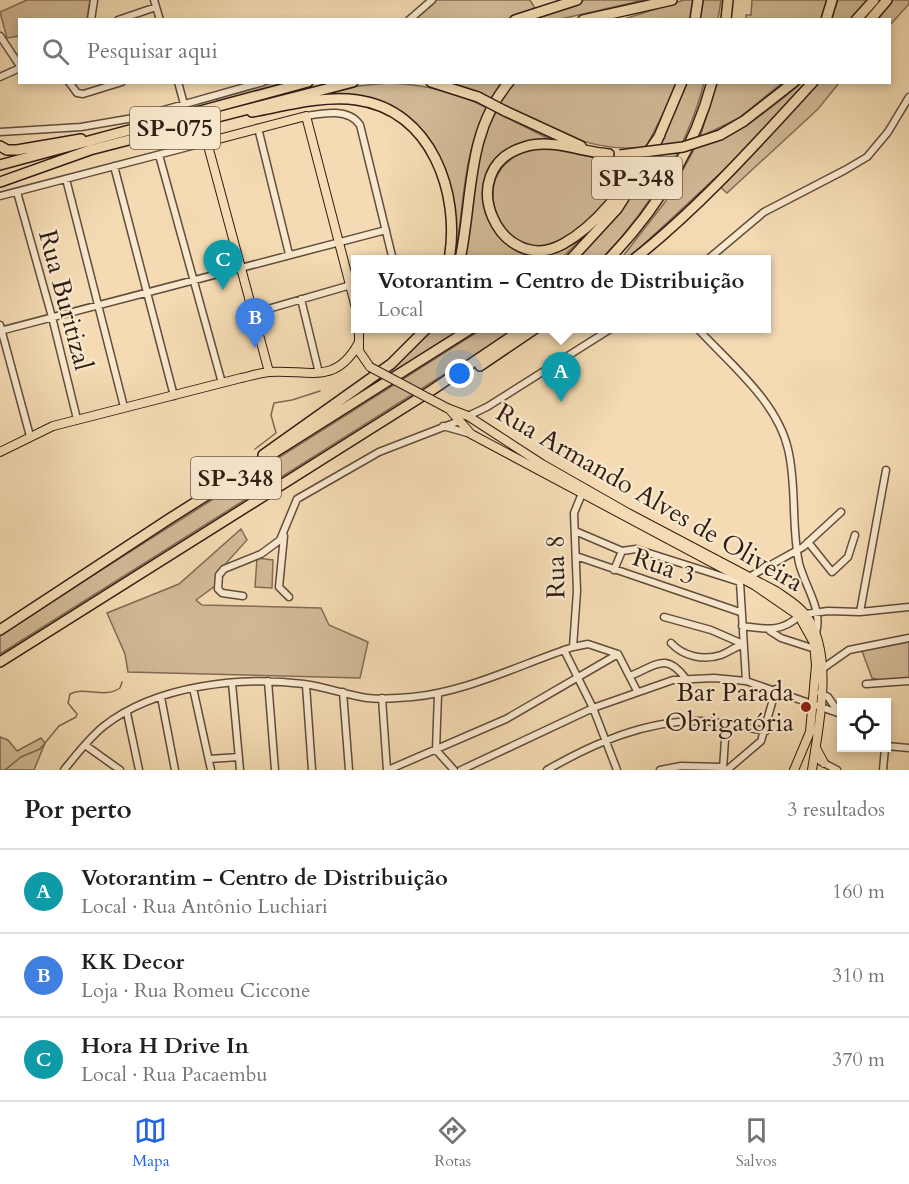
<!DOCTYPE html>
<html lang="pt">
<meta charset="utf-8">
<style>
:root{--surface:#fff;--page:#f2f2f2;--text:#202124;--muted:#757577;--line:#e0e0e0;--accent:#2563eb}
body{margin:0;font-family:Cardo,serif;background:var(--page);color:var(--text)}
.controls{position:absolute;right:18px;bottom:18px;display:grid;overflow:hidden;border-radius:0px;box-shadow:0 3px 9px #0003}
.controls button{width:54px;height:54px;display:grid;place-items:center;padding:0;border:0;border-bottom:2px solid var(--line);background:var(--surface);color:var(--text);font:30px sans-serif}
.you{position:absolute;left:460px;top:374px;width:21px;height:21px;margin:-15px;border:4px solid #fff;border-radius:50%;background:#1a73e8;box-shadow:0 0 0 9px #1a73e833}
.badge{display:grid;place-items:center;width:39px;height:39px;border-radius:50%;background:var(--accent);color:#fff;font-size:20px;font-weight:700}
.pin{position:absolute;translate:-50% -50px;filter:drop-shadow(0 2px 3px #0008)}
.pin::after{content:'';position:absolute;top:32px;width:21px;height:18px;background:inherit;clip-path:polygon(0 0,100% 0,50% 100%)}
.popup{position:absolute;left:351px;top:255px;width:420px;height:78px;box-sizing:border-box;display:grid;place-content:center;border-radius:0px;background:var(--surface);filter:drop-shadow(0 2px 4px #0005);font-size:20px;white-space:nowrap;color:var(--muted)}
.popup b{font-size:22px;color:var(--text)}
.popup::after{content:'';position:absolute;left:50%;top:100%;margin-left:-12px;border:12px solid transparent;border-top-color:var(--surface)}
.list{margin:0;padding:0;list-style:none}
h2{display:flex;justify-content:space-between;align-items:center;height:78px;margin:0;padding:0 24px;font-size:26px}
h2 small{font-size:20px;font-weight:400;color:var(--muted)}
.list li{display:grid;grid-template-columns:39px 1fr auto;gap:18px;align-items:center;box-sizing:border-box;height:84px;padding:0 24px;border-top:2px solid var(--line)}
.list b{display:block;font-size:22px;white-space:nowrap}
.list p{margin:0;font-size:20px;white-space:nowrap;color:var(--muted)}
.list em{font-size:20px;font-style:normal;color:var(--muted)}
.icon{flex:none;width:33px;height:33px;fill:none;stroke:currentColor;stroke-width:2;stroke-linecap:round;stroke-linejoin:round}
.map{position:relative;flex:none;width:909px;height:770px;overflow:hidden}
.search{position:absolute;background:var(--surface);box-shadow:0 3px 9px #0003;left:18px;right:18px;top:18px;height:66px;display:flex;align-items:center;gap:15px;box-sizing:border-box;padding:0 21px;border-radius:0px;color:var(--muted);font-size:22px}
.sheet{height:330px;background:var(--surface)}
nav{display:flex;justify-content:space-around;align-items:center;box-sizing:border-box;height:84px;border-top:2px solid var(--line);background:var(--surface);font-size:16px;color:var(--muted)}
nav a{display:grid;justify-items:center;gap:3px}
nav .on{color:var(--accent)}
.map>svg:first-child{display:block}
</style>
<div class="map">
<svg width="909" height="770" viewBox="0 0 909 770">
<rect width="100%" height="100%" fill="#f4dbb3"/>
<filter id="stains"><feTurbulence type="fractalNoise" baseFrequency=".00333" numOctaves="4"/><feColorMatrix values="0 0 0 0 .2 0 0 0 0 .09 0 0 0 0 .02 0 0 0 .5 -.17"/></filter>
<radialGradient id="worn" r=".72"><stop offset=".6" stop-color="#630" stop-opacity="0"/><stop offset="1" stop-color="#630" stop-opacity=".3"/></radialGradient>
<path fill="#d3bb98" stroke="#826c56" stroke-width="1.5" d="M27 0H90L87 19 20 20 19 36 7 38 0 12Z
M437 0H530L536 10 507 19 413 20Z
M584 0H644L561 19 525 20Z
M684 0H693L690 19 621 20Z
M701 0H721L718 19 699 20Z
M752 0H827L821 19 746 20V15H751Z
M838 0H871L853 19 831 20Z
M893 0H909V4L890 25V20H876Z
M273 83H289L218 104 217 98Z
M388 83C424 84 455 91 487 108 462 155 464 208 455 259H452L444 173 397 112 321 95 358 86Z
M445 83H502L491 99Z
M513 83H676L667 106 646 147C589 154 548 127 498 103Z
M686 83H704C687 149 648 210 602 259L575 260C629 206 660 153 686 83Z
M717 83H782L739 118 700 137Z
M801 83H809L742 153 628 259 620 260 665 202 695 148C736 136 769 111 801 83Z
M818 83H839L818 109 727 193 720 187Z
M496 112 557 143C546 142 534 141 524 143 469 155 472 237 525 250 534 252 543 255 552 252 569 247 584 232 598 222L561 259 463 260C470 210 471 156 496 112Z
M548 148 591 157 639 160C620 185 593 226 564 240 492 274 456 151 548 148Z
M431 329H463L320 419 400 361Z
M482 329H516L0 654V634Z
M241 529 247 540 219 571 215 586 196 600 202 605 321 608 329 625 368 642 360 678 128 672 125 654 107 613 179 584Z
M257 558 273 560 272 588 255 587Z
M909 642V678L888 682 872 678 862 651Z
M0 737 8 740 17 751 41 738 45 743 34 770H0Z"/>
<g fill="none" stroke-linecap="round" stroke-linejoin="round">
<path stroke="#7e6853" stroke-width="1.5" d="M255 449 276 433 271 415 274 403 292 400 320 391
M5 770 21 757 40 749 59 726 76 717 77 714 68 703 70 694C86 686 104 699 120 688L122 682"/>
<defs>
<path id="minor" d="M154 0 160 20
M91 20 94 0
M118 20 156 7
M409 20 432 0
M0 36 20 66
M0 77 20 68
M69 82 77 93 83 94 122 82
M178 82 184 104
M306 116C323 113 349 108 360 125L393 260
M258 128 289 254
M0 132 81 127 139 117 263 82
M159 155 222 383
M114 166 174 396
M66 179 124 407
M17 192 52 317 77 419
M0 196 207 142
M707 260 764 212 845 170 867 157 888 132 909 97
M301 299 319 373
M254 313 351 285
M0 325 30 436
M697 328C729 363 777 401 788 449 797 486 791 526 799 563 805 587 823 609 816 633
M0 331 386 230
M468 416 487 407 612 328
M443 426 471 434
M575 531 622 551 636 549 740 582
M284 536 279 587 289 597
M808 542 832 572 848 557 855 535
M576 556 740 612
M614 570 622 551
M243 596 222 593 218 589 219 575 224 569 261 554 280 540 297 499 379 452 459 421
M860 612 886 470
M805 614 828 611 860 612 909 607
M664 617 711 630 743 644
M742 626C765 629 781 633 799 616
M770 631 781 638 815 649
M671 643C683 656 703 661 721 655 729 652 734 647 743 645
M573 647 577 591 574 513 583 491
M564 650 593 708 617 770
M822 669 849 650 909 638
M630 676C657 665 666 652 686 679
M268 681 275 770
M746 681 740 582 803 547 841 512
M232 683 240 770
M866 684 909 681
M306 685 312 770
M193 688 211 770
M343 692 349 770
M820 693 828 697 842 717
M438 694 436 750 454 770
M161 697 175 770
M382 698 387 770
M127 713 139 770
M85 745 120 770
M886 746 909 748
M209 759 239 757
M820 761 837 770
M723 769 726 725
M64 770C76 755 89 738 104 726 156 685 241 676 304 684 326 687 346 695 367 698 381 700 398 698 412 697 467 692 521 664 573 647L588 644 618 654 637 691
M388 770 506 719 618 654
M461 770 593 708 673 680 714 678 746 681 838 713
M547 770C594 743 646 720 701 721 722 722 745 728 766 731
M660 770 681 766 722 767
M727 770 761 741 776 689
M883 770 885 748"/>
<path id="major" d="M359 328V351L370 367
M269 372 207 142 306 116 356 308
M447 408 468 416 542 464 628 513 776 591C786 598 797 604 805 614 835 652 819 725 812 770
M450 410 471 434 754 585 799 616 814 643 816 665 810 732 794 770
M0 452 53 426 241 378C250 376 260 373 269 372 307 369 335 386 358 344
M816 748 824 763"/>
<path id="highway" d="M515 20 577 0
M583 20 672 0
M695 20 698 0
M726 20 728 0
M826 20 832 0
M856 20 874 0
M870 20 887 0
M431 82 478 97
M505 111 581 146
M252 112C285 106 323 95 357 100 431 110 461 193 449 260
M720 135 744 121 794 82
M657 141 682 82
M0 146 7 150H17L81 139
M609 154C582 152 551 138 524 147 451 169 500 279 563 244 605 221 633 173 660 135
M0 165 308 82
M0 182 90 150 353 82
M460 260C473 198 466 133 509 82
M570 260 617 209 647 161
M608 260C656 210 694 150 712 82
M633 260C699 208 756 144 813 82
M480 366 536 328
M263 455 391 364 427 328
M0 630 169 519 472 328
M0 662 432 390 524 328"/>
</defs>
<use href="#minor" stroke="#624c3b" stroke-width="9"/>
<use href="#major" stroke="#311d13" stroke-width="10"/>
<use href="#highway" stroke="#311d13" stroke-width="12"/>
<use href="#minor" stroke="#f8e8ce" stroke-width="6"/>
<use href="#major" stroke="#f4dbb3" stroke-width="8"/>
<use href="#highway" stroke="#f4dbb3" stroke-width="9"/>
<defs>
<path id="major-bridge" d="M370 367 447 408"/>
<path id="highway-bridge" d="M478 97 505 111
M620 155 683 147 720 135"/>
</defs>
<use href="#major-bridge" stroke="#311d13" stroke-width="10" stroke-linecap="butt"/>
<use href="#highway-bridge" stroke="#311d13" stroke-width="12" stroke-linecap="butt"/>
<use href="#major-bridge" stroke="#f4dbb3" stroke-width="8"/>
<use href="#highway-bridge" stroke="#f4dbb3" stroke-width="9"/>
</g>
<circle fill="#8f2418" stroke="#f8e8ce" stroke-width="2" cx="806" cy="707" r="6"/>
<g text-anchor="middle" stroke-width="4.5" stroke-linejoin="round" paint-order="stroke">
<g fill="#f8e8ce" stroke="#6d5a4b" stroke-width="1.5">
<rect x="130" y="107" width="90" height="42" rx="4.5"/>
<rect x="592" y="157" width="90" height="42" rx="4.5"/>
<rect x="191" y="457" width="90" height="42" rx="4.5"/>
</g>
<g font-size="24" font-weight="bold" fill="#311d13">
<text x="175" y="136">SP-075</text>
<text x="637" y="186">SP-348</text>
<text x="236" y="486">SP-348</text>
</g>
<g font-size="26" fill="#311d13" stroke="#f8e8ce">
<text transform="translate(66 300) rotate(75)" y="9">Rua Buritizal</text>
<text transform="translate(650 497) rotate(30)" y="9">Rua Armando Alves de Oliveira</text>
<text transform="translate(664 566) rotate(19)" y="9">Rua 3</text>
<text transform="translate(555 567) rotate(-91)" y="9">Rua 8</text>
</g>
<g font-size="26" fill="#311d13" stroke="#f8e8ce" text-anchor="end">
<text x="794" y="701">Bar Parada<tspan x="794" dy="30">Obrigatória</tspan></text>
</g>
</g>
<rect width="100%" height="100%" filter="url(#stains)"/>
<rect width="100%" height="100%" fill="url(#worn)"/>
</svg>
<div class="controls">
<button><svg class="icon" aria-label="locate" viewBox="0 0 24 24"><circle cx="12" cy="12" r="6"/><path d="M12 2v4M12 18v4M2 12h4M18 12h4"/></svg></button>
</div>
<div class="you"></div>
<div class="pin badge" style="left:561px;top:402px;background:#0f9aa8">A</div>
<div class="popup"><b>Votorantim - Centro de Distribuição</b>Local</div>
<div class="pin badge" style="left:255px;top:348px;background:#3f7fe0">B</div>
<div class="pin badge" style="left:223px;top:290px;background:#0f9aa8">C</div>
<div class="search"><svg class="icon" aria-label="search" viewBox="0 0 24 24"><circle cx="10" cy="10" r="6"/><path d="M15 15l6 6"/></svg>Pesquisar aqui</div>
</div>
<section class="sheet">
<h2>Por perto<small>3 resultados</small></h2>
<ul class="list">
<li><span class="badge" style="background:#0f9aa8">A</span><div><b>Votorantim - Centro de Distribuição</b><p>Local · Rua Antônio Luchiari</p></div><em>160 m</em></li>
<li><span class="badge" style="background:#3f7fe0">B</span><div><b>KK Decor</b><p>Loja · Rua Romeu Ciccone</p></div><em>310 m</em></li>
<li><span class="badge" style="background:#0f9aa8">C</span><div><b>Hora H Drive In</b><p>Local · Rua Pacaembu</p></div><em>370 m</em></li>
</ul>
</section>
<nav>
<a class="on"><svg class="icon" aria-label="map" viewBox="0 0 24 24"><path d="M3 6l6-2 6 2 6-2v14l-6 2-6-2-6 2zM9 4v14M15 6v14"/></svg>Mapa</a>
<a><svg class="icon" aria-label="directions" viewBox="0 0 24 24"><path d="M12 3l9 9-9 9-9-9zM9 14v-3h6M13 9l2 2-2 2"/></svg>Rotas</a>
<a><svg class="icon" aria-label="saved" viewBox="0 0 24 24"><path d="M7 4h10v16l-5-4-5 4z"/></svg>Salvos</a>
</nav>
